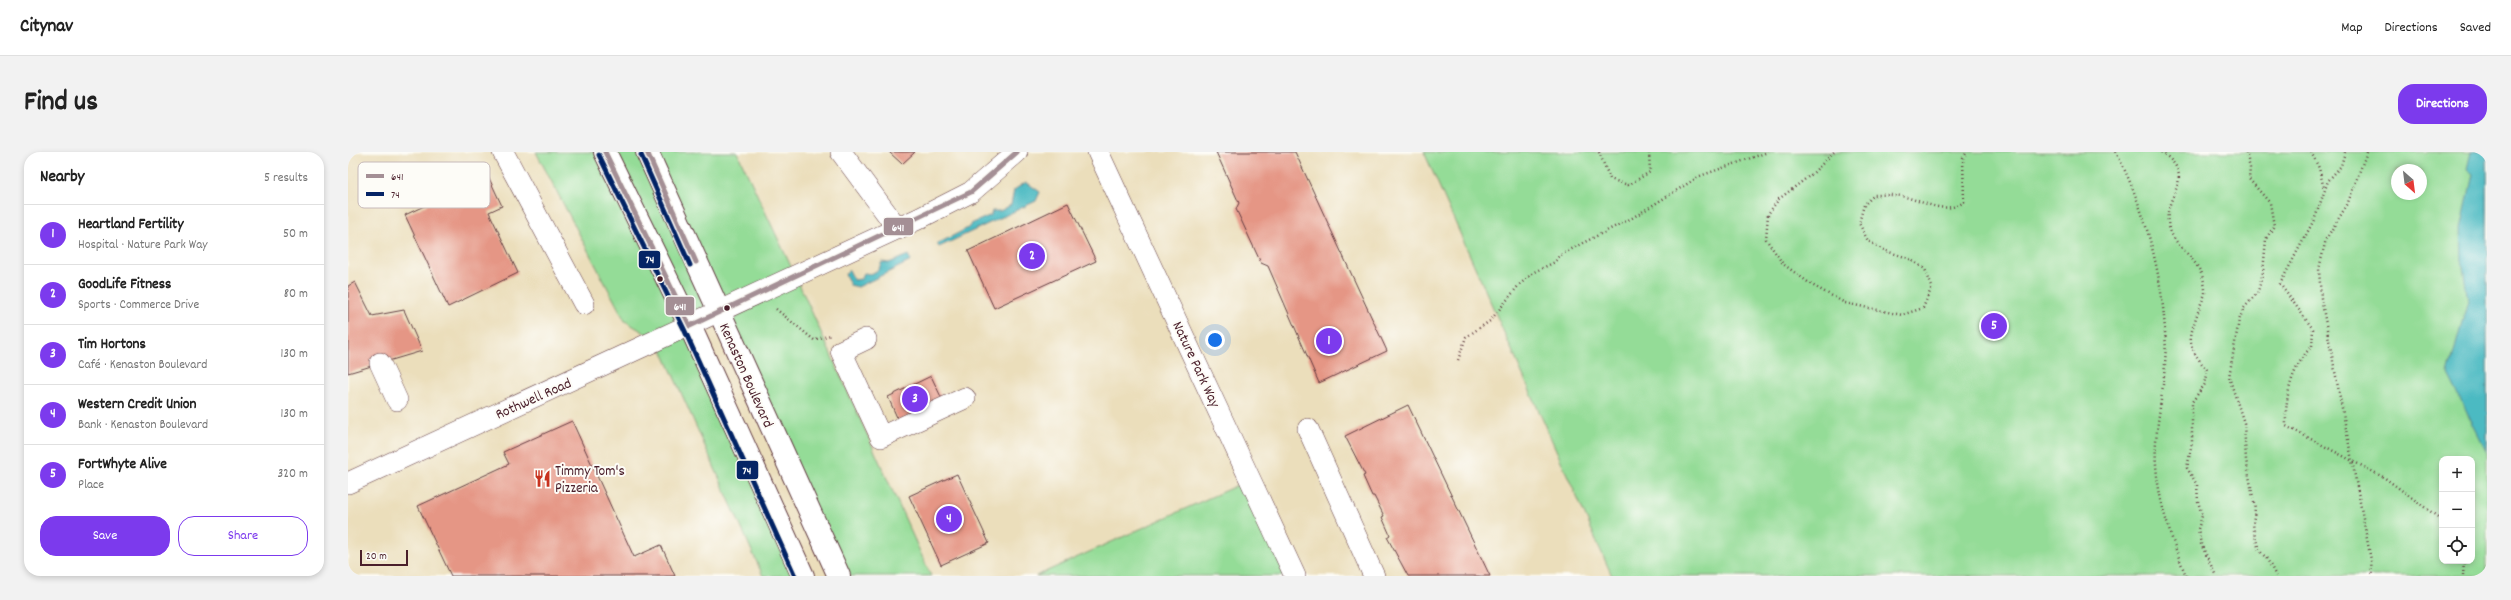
<!DOCTYPE html>
<meta charset="utf-8">
<style>
:root{--surface:#fff;--page:#f2f2f2;--text:#222;--muted:#767676;--line:#e0e0e0;--accent:#7c3aed}
body{margin:0;font-family:Dekko,sans-serif;background:var(--page);color:var(--text)}
.controls{position:absolute;right:12px;bottom:12px;display:grid;overflow:hidden;border-radius:8px;box-shadow:0 2px 6px #0003}
.controls button{width:36px;height:36px;display:grid;place-items:center;padding:0;border:0;border-bottom:1px solid var(--line);background:var(--surface);color:var(--text);font:20px sans-serif}
.compass{position:absolute;left:2043px;top:12px;width:36px;height:36px;border-radius:50%;background:var(--surface);box-shadow:0 2px 6px #0003;rotate:152deg}
.scale{position:absolute;left:12px;bottom:10px;width:48px;box-sizing:border-box;padding-left:4px;border:2px solid #4a1f2b;border-top:0;font-size:11px;line-height:14px;white-space:nowrap;color:#4a1f2b;-webkit-text-stroke:3px #fdfcf7;paint-order:stroke}
.you{position:absolute;left:867px;top:188px;width:14px;height:14px;margin:-10px;border:3px solid #fff;border-radius:50%;background:#1a73e8;box-shadow:0 0 0 6px #1a73e833}
.badge{display:grid;place-items:center;width:26px;height:26px;border-radius:50%;background:var(--accent);color:#fff;font-size:13px;font-weight:700}
.pin{position:absolute;translate:-50% -50%;border:2px solid #fff;box-shadow:0 1px 4px #0006}
.list{margin:0;padding:0;list-style:none}
h2{display:flex;justify-content:space-between;align-items:center;height:52px;margin:0;padding:0 16px;font-size:17px}
h2 small{font-size:13px;font-weight:400;color:var(--muted)}
.list li{display:grid;grid-template-columns:26px 1fr auto;gap:12px;align-items:center;box-sizing:border-box;height:60px;padding:0 16px;border-top:1px solid var(--line)}
.list b{display:block;font-size:15px;white-space:nowrap}
.list p{margin:0;font-size:13px;white-space:nowrap;color:var(--muted)}
.list em{font-size:13px;font-style:normal;color:var(--muted)}
.actions{display:flex;gap:8px;padding:12px 16px}
.actions a{flex:1;padding:9px 0;border:1px solid var(--accent);border-radius:16px;text-align:center;font-size:14px;color:var(--accent)}
.actions .main{background:var(--accent);color:#fff}
.icon{flex:none;width:22px;height:22px;fill:none;stroke:currentColor;stroke-width:2;stroke-linecap:round;stroke-linejoin:round}
.map{position:relative;flex:none;width:2139px;height:424px;overflow:hidden;border-radius:16px}
header{display:flex;align-items:center;gap:24px;box-sizing:border-box;height:56px;padding:0 20px;background:var(--surface);border-bottom:1px solid var(--line)}
header strong{font-size:19px}
nav{display:flex;gap:22px;margin-inline-start:auto;font-size:14px}
.intro{display:flex;align-items:center;justify-content:space-between;box-sizing:border-box;height:96px;padding:0 24px}
h1{margin:0;font-size:28px}
.button{padding:10px 18px;border-radius:16px;background:var(--accent);color:#fff;font-size:14px;font-weight:700}
main{display:flex;gap:24px;padding:0 24px}
aside{flex:1;background:var(--surface);border-radius:16px;box-shadow:0 2px 6px #0003}
.map>svg:first-child{display:block}
</style>
<header>
<strong>Citynav</strong>
<nav><a>Map</a><a>Directions</a><a>Saved</a></nav>
</header>
<div class="intro"><h1>Find us</h1><a class="button">Directions</a></div>
<main>
<aside>
<h2>Nearby<small>5 results</small></h2>
<ul class="list">
<li><span class="badge">1</span><div><b>Heartland Fertility</b><p>Hospital · Nature Park Way</p></div><em>50 m</em></li>
<li><span class="badge">2</span><div><b>GoodLife Fitness</b><p>Sports · Commerce Drive</p></div><em>80 m</em></li>
<li><span class="badge">3</span><div><b>Tim Hortons</b><p>Café · Kenaston Boulevard</p></div><em>130 m</em></li>
<li><span class="badge">4</span><div><b>Western Credit Union</b><p>Bank · Kenaston Boulevard</p></div><em>130 m</em></li>
<li><span class="badge">5</span><div><b>FortWhyte Alive</b><p>Place</p></div><em>320 m</em></li>
</ul>
<div class="actions"><a class="main">Save</a><a>Share</a></div>
</aside>
<div class="map">
<svg width="2139" height="424" viewBox="0 0 2139 424">
<rect width="100%" height="100%" fill="#fdfcf7"/>
<filter id="ink" filterUnits="userSpaceOnUse"><feTurbulence type="fractalNoise" baseFrequency=".025" numOctaves="2"/><feDisplacementMap in="SourceGraphic" scale="8" xChannelSelector="R" yChannelSelector="G"/><feConvolveMatrix kernelMatrix="1 2 1 2 8 2 1 2 1" color-interpolation-filters="sRGB"/></filter>
<filter id="wash" filterUnits="userSpaceOnUse"><feTurbulence type="fractalNoise" baseFrequency=".012" numOctaves="4" result="noise"/><feDisplacementMap in="SourceGraphic" scale="16" xChannelSelector="R" yChannelSelector="G"/><feGaussianBlur stdDeviation="0.9" result="paint"/><feColorMatrix in="noise" values="0 0 0 0 0 0 0 0 0 0 0 0 0 0 0 0 0 1.4 0 .05"/><feComposite in="paint" operator="in"/></filter>
<g filter="url(#wash)">
<rect width="100%" height="100%" fill="#ebdebb"/>
<path fill="#94dc97" stroke="#6f7e61" fill-rule="evenodd" d="M188 0H389L448 125 583 424H491L371 161 342 174 454 424H415L310 189 277 169Z
M1076 0H2139V424H1264ZM2049 18H2073V42H2049ZM2094 307H2124V409H2094Z
M903 327 947 424H688Z"/>
<path fill="#4bbac2" stroke="#4a6c76" d="M2123 0H2139V300L2100 222 2120 149 2114 108 2113 77 2125 22 2119 17Z
M678 30 692 40 688 49 591 95 589 92 620 76 623 72 643 63 644 59H652L663 53 666 38Z
M560 103 563 109 510 135 502 133 497 122 501 118 506 128 513 127 516 121 523 122 530 118 534 110 541 111Z"/>
<g id="blocks">
<path fill="#e59685" d="M541 0H567L554 12Z
M868 0H947L1039 199 971 231 920 114 913 111 888 57 891 51Z
M140 24 154 54 141 60 170 121 100 155 57 63Z
M720 51 748 109 646 156 620 99Z
M7 130 24 164 56 158 74 199 0 221V134Z
M583 224 595 249 551 270 540 245Z
M1060 253 1142 424H1060L1039 385 1042 383 1034 365 1036 364 1026 344H1024L1015 324 1017 323 997 284Z
M224 269 286 405 313 393 327 424H103L70 354 161 312 155 300Z
M609 322 641 391 593 413 561 344Z"/>
</g>
</g>
<g filter="url(#ink)">
<use href="#blocks" fill-opacity="0" stroke="#623c41" stroke-width="1"/>
<g fill="none" stroke-linecap="round" stroke-linejoin="round">
<defs>
<path id="minor" d="M155 0 236 152
M493 0 550 77
M750 0 947 424
M518 187 493 199 533 285 617 246
M32 211 49 248
M960 277 1026 424
M0 331 570 67 623 40 669 0"/>
<path id="major" d="M257 0 342 174 455 424
M299 0 491 424"/>
</defs>
<use href="#minor" stroke="#623c41" stroke-width="22"/>
<use href="#major" stroke="#623c41" stroke-width="24"/>
<path stroke="#623c41" stroke-width="2.5" stroke-dasharray="1 3" stroke-linecap="butt" d="M1251 0 1262 27 1280 33 1302 20 1301 0
M1486 0 1464 22 1431 47 1420 62 1418 87 1435 112 1464 133 1497 151 1554 163 1575 156 1584 135 1577 117 1560 106 1538 99 1520 89 1511 71 1516 53 1526 43C1536 43 1547 42 1557 45 1577 50 1597 63 1616 50L1615 6 1619 0
M1768 0C1796 55 1814 119 1817 180 1820 217 1811 253 1808 289 1805 336 1821 381 1838 424
M1813 0C1853 27 1812 43 1821 75 1827 98 1854 105 1857 137 1858 142 1854 149 1852 154 1841 187 1836 191 1860 219L1857 232 1844 250V291L1839 316 1849 333 1850 349 1854 364 1850 377 1853 392 1868 424
M1898 0 1902 16 1901 27 1922 51 1926 74 1918 87 1915 120 1910 140 1896 156 1891 168 1881 225 1896 271 1898 308 1907 356 1905 372 1907 384 1911 398 1919 407 1928 424
M1963 0 1971 16 1976 37
M1997 0 1993 14 1980 29 1967 66 1932 132 1965 177 1964 194C1943 216 1937 244 1938 274L2037 326 2094 368
M2019 0 1999 53 1978 87 1971 117 1973 146 2023 408 2024 424
M428 157 466 188 483 183
M1110 208 1118 185 1142 169 1171 133 1186 120 1207 110 1211 104 1231 93 1284 66 1352 24 1420 0
M2115 424 2116 409"/>
<use href="#minor" stroke="#fff" stroke-width="21"/>
<use href="#major" stroke="#fff" stroke-width="22"/>
<defs>
<path id="bus-1" d="M257 0 342 174 623 40 669 0
M299 0 348 110"/>
<path id="bus-2" d="M251 3 336 177 447 424
M293 3 342 113"/>
</defs>
<use href="#bus-1" stroke="#fdfcf7" stroke-width="8"/>
<use href="#bus-2" stroke="#fdfcf7" stroke-width="8"/>
<use href="#bus-1" stroke="#a48f95" stroke-width="5"/>
<use href="#bus-2" stroke="#052465" stroke-width="5"/>
</g>
</g>
<defs>
<symbol id="restaurant-bare" viewBox="-9 -9 18 18"><path d="M-5-6h1v4h1v-4h1v4h1v-4h1v5L-1.5 .5V6h-2V.5L-5-1ZM5-6V6H3V1.5H1.5Q1.5-4 5-6Z" fill="#c8321e" stroke="#fdfcf7" stroke-width="2.5" paint-order="stroke"/></symbol>
</defs>
<g fill-rule="evenodd">
<use href="#restaurant-bare" x="182" y="314" width="25" height="25"/>
</g>
<g fill="#4a1f2b" stroke="#fdfcf7" stroke-width="1.5">
<circle cx="312" cy="127" r="3.5"/>
<circle cx="379" cy="156" r="3.5"/>
</g>
<g text-anchor="middle" stroke-width="4" stroke-linejoin="round" paint-order="stroke">
<g font-size="15" fill="#4a1f2b" stroke="#fdfcf7">
<text transform="translate(849 212) rotate(65)" y="5">Nature Park Way</text>
<text transform="translate(399 223) rotate(66)" y="5">Kenaston Boulevard</text>
<text transform="translate(185 246) rotate(-24)" y="5">Rothwell Road</text>
</g>
<g font-size="15" fill="#4a1f2b" stroke="#fdfcf7" text-anchor="start">
<text x="207" y="323">Timmy Tom's<tspan x="207" dy="17">Pizzeria</tspan></text>
</g>
</g>
<rect x="10" y="10" width="132" height="46" rx="6" fill="#fdfcf7" stroke="#c7baba" stroke-width="1"/>
<rect x="18" y="22" width="18" height="4" fill="#a48f95"/>
<rect x="18" y="40" width="18" height="4" fill="#052465"/>
<g font-size="11" fill="#4a1f2b">
<text x="43" y="28">641</text>
<text x="43" y="46">74</text>
</g>
<g stroke="#fdfcf7" stroke-width="1.5">
<rect x="535" y="65" width="31" height="19" rx="4" fill="#a48f95"/>
<rect x="290" y="98" width="23" height="19" rx="4" fill="#052465"/>
<rect x="317" y="144" width="30" height="20" rx="4" fill="#a48f95"/>
<rect x="388" y="308" width="23" height="20" rx="4" fill="#052465"/>
</g>
<g font-size="11" text-anchor="middle" font-weight="bold" fill="#fff">
<text x="550" y="79">641</text>
<text x="302" y="111">74</text>
<text x="332" y="158">641</text>
<text x="399" y="322">74</text>
</g>
</svg>
<div class="controls">
<button>+</button>
<button>−</button>
<button><svg class="icon" aria-label="locate" viewBox="0 0 24 24"><circle cx="12" cy="12" r="6"/><path d="M12 2v4M12 18v4M2 12h4M18 12h4"/></svg></button>
</div>
<svg class="compass" viewBox="-18 -18 36 36"><path d="M0-13l5 13h-10z" fill="#e53935"/><path d="M0 13l5-13h-10z" fill="#767676"/></svg>
<div class="scale">20 m</div>
<div class="you"></div>
<div class="pin badge" style="left:981px;top:189px">1</div>
<div class="pin badge" style="left:684px;top:104px">2</div>
<div class="pin badge" style="left:567px;top:247px">3</div>
<div class="pin badge" style="left:601px;top:367px">4</div>
<div class="pin badge" style="left:1646px;top:174px">5</div>
</div>
</main>
